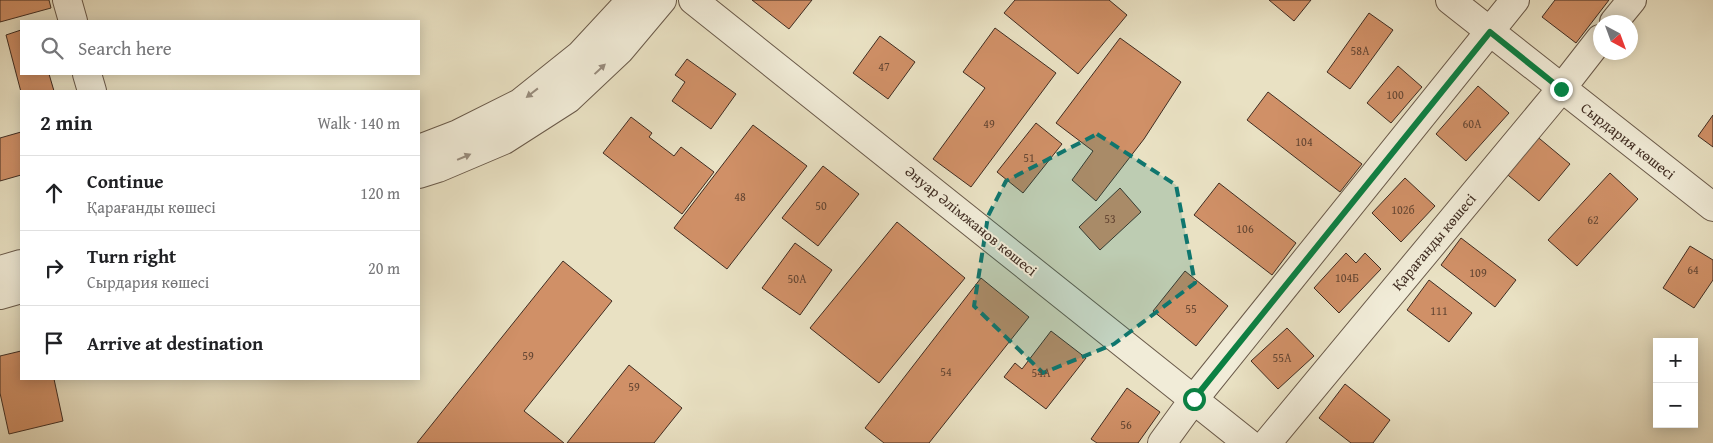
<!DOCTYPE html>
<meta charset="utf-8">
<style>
:root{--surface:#fff;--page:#f6f6f6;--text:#202124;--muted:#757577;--line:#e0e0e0}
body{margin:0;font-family:"Gentium Book Plus",serif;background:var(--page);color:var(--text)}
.controls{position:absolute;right:15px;bottom:15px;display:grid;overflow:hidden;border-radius:0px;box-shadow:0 2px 12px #0003}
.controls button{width:45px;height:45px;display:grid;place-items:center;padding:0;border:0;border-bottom:1px solid var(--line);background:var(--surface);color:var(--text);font:25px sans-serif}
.compass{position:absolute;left:1593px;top:15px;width:45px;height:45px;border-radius:50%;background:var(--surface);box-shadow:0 2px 12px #0003;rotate:139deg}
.stop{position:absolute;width:15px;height:15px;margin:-11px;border:4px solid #0b8043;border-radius:50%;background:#fff}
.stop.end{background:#0b8043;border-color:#fff;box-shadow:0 1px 5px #0008}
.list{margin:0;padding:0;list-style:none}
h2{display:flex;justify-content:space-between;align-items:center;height:65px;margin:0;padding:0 20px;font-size:21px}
h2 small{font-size:16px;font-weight:400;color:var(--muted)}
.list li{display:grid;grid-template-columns:32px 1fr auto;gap:15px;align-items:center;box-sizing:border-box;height:75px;padding:0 20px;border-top:1px solid var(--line)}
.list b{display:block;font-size:19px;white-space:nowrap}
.list p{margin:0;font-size:16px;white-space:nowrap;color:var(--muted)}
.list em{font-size:16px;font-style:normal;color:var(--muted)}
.icon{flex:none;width:28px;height:28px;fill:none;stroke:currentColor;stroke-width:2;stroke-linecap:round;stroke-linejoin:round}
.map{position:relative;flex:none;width:1713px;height:443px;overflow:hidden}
.search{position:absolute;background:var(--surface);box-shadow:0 2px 12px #0003;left:20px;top:20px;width:400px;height:55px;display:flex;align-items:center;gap:12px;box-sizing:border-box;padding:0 18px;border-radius:0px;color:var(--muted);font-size:19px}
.panel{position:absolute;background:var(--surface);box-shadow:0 2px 12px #0003;left:20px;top:90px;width:400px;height:290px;border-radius:0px}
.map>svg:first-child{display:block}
</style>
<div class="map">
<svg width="1713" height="443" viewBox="0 0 1713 443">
<rect width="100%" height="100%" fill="#e9e1c3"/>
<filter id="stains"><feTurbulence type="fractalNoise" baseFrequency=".004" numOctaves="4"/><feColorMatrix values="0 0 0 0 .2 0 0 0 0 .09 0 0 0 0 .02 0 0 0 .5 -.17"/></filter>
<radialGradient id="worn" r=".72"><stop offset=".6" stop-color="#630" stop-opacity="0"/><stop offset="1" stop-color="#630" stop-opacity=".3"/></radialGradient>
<path fill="#d09067" stroke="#402d22" d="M0 0H49L51 8 0 22Z
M752 0H812L789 29Z
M1015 0H1109L1127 15 1078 74 1004 13Z
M1269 0H1311L1294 21Z
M1555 0H1609L1576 43 1542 17Z
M1369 13 1393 30 1350 89 1327 72Z
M995 28 1056 73 971 187 933 159 985 88 963 72Z
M21 30V74H49L54 91 21 92 6 35Z
M880 36 915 62 888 99 853 73Z
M1120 38 1181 82 1144 139 1096 201 1072 180 1093 151 1056 123Z
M687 59 736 94 711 129 672 101 685 82 675 75Z
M1398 66 1422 87 1391 123 1367 103Z
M1478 86 1509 113 1466 161 1436 134Z
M1268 92 1362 164 1340 192 1247 120Z
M1713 115V147L1698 136Z
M631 117 652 133 649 137 674 156 681 147 714 172 682 214 603 153Z
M1036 123 1062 144 1023 193 997 172Z
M753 125 807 166 727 269 674 228Z
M21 132V175L0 181V138Z
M1534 134 1570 164 1539 201 1503 171Z
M823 166 859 194 818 246 782 218Z
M1610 173 1638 199 1577 266 1548 240Z
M1405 178 1435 206 1401 242 1372 213Z
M1219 183 1296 243 1272 275 1194 215Z
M1120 188 1141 212 1100 250 1079 227Z
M897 222 965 278 879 383 810 328Z
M1461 238 1516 280 1495 307 1441 265Z
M795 243 832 270 800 315 762 288Z
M1690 246 1713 260V280L1694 308 1663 288Z
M1346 253 1356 263 1365 253 1381 269 1339 313 1314 288Z
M563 261 612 301 524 411 564 443H417Z
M1185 271 1228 306 1196 346 1153 311Z
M981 278 1029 317 929 443H884L865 428Z
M1429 280 1472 313 1449 342 1407 310Z
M1287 328 1314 356 1278 389 1251 361Z
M1051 331 1086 358 1046 409 1004 377 1015 363 1022 369Z
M21 351V379H54L63 421 9 434 0 393V356Z
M629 365 682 408 654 443H567Z
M1345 384 1390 420 1373 443H1351L1319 418Z
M1127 388 1160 412 1138 443H1097L1091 439Z"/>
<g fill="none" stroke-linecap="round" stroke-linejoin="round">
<defs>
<path id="minor" d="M67 0 73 21
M693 0 1248 443
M1450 0 1713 207
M1614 22 1632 0
M87 74 92 91
M419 149 458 134 520 103 580 55 631 0
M419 174 438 168 504 140 568 99 620 50 662 0
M0 270 21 264
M0 295 21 289
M1162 443 1194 399 1515 0
M1267 443 1561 89 1600 39"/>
</defs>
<use href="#minor" stroke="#6a5a4a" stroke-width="30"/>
<use href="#minor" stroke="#f1ecd8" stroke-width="28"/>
</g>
<defs><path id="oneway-solid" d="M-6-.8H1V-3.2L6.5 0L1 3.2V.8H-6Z" transform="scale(1.25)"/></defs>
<g fill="#988c7d">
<use href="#oneway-solid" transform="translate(600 69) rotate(-43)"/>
<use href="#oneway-solid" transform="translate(532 93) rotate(142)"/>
<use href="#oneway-solid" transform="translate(464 157) rotate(-23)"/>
</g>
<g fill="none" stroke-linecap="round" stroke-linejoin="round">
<path stroke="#0b8043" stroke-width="6" d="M1194 399 1490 32 1561 89"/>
</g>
<path fill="#0f766e" fill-opacity="0.2" stroke="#0f766e" stroke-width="4" stroke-dasharray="10 6" stroke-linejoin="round" d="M1097 134 1176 185 1195 283 1114 344 1043 373 974 306 988 216 1006 181Z"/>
<g text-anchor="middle" stroke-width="4" stroke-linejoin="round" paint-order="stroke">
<g font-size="12" fill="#644633">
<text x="1360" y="55">58А</text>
<text x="884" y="71">47</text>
<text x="1395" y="99">100</text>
<text x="989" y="128">49</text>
<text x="1472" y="128">60А</text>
<text x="1304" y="146">104</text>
<text x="1029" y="162">51</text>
<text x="740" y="201">48</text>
<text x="821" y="210">50</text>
<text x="1403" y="214">102б</text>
<text x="1110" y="223">53</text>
<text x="1593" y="224">62</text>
<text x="1245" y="233">106</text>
<text x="1693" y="274">64</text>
<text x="1478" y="277">109</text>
<text x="1347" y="282">104Б</text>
<text x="797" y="283">50А</text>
<text x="1191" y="313">55</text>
<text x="1439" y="315">111</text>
<text x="528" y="360">59</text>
<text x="1282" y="362">55А</text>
<text x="946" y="376">54</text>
<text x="1041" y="377">54А</text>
<text x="634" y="391">59</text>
<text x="1126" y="429">56</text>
</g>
<g font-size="15" fill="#402d22" stroke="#f1ecd8">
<text transform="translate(1628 141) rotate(38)" y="5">Сырдария көшесі</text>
<text transform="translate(971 221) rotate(39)" y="5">Әнуар Әлімжанов көшесі</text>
<text transform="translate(1434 242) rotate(-50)" y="5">Қарағанды көшесі</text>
</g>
</g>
<rect width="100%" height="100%" filter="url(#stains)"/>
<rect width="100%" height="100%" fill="url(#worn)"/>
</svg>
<div class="controls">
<button>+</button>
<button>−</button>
</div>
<svg class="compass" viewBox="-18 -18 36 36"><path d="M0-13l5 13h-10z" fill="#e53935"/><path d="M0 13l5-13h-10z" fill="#757577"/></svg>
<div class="stop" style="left:1194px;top:399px"></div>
<div class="stop end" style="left:1561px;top:89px"></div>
<div class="search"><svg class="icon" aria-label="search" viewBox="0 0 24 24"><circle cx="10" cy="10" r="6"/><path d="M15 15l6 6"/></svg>Search here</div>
<section class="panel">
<h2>2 min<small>Walk · 140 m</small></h2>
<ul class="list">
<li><svg class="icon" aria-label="ahead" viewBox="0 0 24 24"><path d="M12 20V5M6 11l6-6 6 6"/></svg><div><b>Continue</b><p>Қарағанды көшесі</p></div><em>120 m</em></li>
<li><svg class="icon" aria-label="right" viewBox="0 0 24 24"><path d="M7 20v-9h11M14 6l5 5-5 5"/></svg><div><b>Turn right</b><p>Сырдария көшесі</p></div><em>20 m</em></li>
<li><svg class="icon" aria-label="arrive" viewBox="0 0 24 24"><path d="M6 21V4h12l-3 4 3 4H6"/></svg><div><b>Arrive at destination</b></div></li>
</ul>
</section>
</div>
